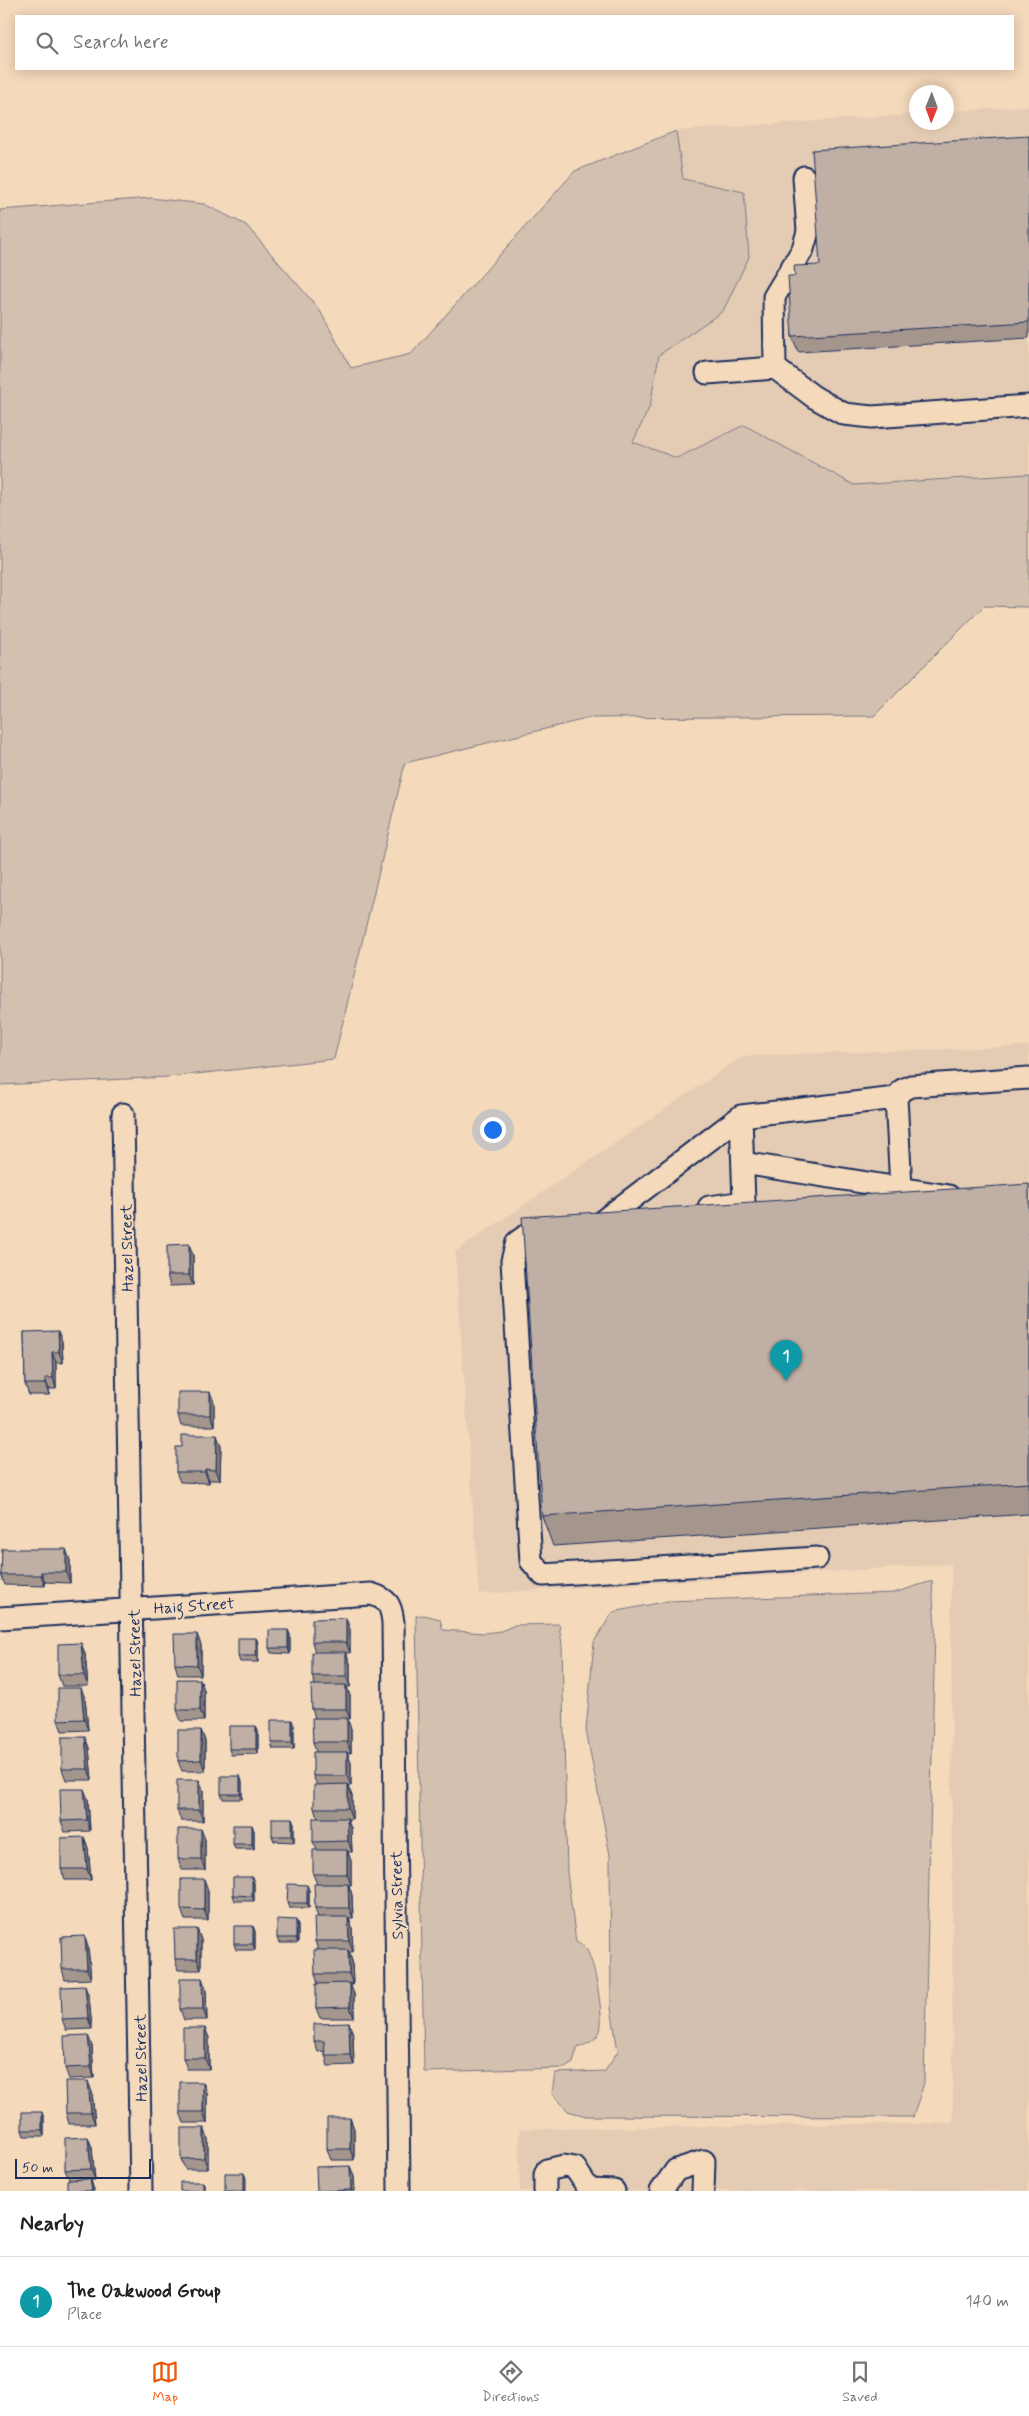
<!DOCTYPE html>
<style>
:root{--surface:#fff;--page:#f2f2f2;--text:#202124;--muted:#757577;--line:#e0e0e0;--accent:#ea580c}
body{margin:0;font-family:Mynerve,sans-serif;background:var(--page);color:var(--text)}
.compass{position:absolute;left:909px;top:85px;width:45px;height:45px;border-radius:50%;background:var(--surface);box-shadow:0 2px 12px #0003;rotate:181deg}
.scale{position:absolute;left:15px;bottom:12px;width:136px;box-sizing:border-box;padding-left:5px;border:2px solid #1b2f5e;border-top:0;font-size:14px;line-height:18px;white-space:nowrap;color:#1b2f5e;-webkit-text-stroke:4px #f4d9bb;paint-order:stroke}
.you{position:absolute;left:492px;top:1129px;width:18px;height:18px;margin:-12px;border:4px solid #fff;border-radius:50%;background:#1a73e8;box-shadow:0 0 0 8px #1a73e833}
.badge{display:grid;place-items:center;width:32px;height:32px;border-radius:50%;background:var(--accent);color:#fff;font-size:16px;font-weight:700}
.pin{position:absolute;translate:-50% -41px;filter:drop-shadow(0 1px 2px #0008)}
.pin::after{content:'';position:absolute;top:26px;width:18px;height:15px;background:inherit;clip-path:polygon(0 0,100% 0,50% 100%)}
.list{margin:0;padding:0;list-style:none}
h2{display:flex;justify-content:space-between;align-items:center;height:65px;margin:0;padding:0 20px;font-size:21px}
h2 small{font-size:16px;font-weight:400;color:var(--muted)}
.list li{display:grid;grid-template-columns:32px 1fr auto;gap:15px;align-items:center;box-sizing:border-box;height:90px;padding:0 20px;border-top:1px solid var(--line)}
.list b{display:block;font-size:19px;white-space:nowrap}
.list p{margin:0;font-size:16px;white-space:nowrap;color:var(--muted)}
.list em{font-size:16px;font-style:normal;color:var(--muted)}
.icon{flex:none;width:28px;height:28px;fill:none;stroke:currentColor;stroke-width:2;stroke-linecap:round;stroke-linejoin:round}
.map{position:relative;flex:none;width:1029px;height:2191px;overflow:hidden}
.search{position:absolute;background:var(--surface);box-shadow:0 2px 12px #0003;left:15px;right:15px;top:15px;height:55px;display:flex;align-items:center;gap:12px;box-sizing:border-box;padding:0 18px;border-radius:0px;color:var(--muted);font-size:19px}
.sheet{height:155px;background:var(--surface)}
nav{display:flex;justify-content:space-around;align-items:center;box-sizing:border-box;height:70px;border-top:1px solid var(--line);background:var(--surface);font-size:14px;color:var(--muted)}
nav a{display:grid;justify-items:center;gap:2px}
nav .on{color:var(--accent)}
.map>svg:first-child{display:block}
</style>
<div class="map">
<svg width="1029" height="2191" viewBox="0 0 1029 2191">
<rect width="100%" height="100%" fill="#f4d9bb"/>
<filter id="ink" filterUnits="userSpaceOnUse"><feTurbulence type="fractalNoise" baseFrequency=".02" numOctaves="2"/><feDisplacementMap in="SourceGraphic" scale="10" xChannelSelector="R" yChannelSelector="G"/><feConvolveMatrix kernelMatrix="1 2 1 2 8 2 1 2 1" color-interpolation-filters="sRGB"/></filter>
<g filter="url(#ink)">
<path fill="#e4ccb4" d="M1029 106V474L854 485 744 425 677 458 632 442 650 406 659 355 723 311 744 193 683 179 676 131 916 114V122H946L947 112Z
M1029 1046V2191H520L519 2129 953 2123 951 1564 479 1594 455 1252 743 1056Z"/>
<path fill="#d4c0ae" stroke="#787886" d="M676 131 683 179 744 192 749 257 723 311 659 355 650 406 633 442 677 458 744 425 854 485 1029 474V607L984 606 874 716 590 718 405 763 334 1059 168 1077 0 1085V210L150 198 204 204 246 225 319 309 351 368 411 354 575 171Z
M932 1581 935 1628 924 2083 913 2117 586 2116 568 2111 552 2093 555 2073 605 2071 618 2051 611 2008 610 1855 586 1730 594 1642 613 1612 668 1601 894 1593Z
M424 1615 440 1619 443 1630 484 1633 501 1631 515 1625 559 1624 562 1645 567 1873 576 1942C579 1944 584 1946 586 1949 594 1958 606 2023 599 2033 594 2042 585 2045 577 2048L573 2063 565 2068 424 2072 416 1616Z"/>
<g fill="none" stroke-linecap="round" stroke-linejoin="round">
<defs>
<path id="minor" d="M775 368 774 297 803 249 808 231 804 177
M707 373 775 368 814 397 844 414 872 417 1029 406
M123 1114 141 2191
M743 1163 949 1196
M901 1187 896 1098 902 1090 911 1086 1029 1078
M709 1207 744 1202 741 1116
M605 1219 741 1116 896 1098
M550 1228 534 1230 517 1242 512 1261 531 1561 543 1575 817 1558
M0 1618 371 1594C388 1599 391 1605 393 1622L399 2191
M590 2190 614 2191
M545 2191V2175L547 2170 564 2166 575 2168 590 2191
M661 2191 676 2170 704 2161 703 2191"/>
</defs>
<use href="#minor" stroke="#1b2f5e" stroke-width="25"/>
<use href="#minor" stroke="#f4d9bb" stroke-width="21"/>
</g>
<path fill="#a4968d" stroke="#1b2f5e" d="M1029 136V338L798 352 792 336 795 276 820 265Z
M1029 1184V1514L553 1546 542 1516Z
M193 1255V1285L170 1286 167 1275Z
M24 1332 62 1341 63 1363 56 1362V1389H49V1395H29L25 1384Z
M214 1402V1426H181L178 1415Z
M221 1446 220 1480H209V1483L180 1482 176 1472Z
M70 1560V1583L45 1582V1586L5 1585 1 1575Z
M350 1629V1653H346L350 1663V1687H347L350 1696V1719H347L351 1729V1753H347L351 1763V1786H349L352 1795V1819H348L351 1828 352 1852H348L351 1861V1885H349L352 1895 353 1918H349L352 1928 353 1952H349L352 1961 353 1985H350L354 1994V2018H320L316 2008 318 1984 315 1974 318 1950 315 1941 318 1917 315 1908 317 1884 313 1874 317 1850 313 1842 318 1818 314 1808 317 1785 313 1776 316 1752 313 1742 315 1718 312 1709 315 1685 312 1676 315 1652 312 1642Z
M288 1630 290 1635V1654L271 1653 269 1648Z
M256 1638 258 1643V1662H240L238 1656Z
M81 1643 85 1654 88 1686H62L58 1675Z
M201 1645V1675H178L175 1664Z
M200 1679 204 1690V1721H181L177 1710Z
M85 1698 88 1730 62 1731 58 1720Z
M294 1725V1749H273L271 1743Z
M201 1730 205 1741V1771H182L178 1761Z
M258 1731V1754L231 1755 229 1749Z
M85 1737 89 1748 92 1780H66L62 1769Z
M242 1781V1799H223L221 1794Z
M203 1790V1821H181L177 1810Z
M88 1799 90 1831 65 1832 61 1821Z
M294 1823V1842L274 1841 272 1836Z
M252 1825 254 1831V1849H235L233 1844Z
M84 1837 88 1848 91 1880H65L61 1869Z
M205 1839V1870H182L178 1859Z
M252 1877 254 1883V1901H235L233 1895Z
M208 1890V1920H185L181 1909Z
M309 1890V1908H289L287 1903Z
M296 1920 298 1925V1943H279L277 1938Z
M197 1929 201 1940V1970H178L175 1959Z
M255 1931V1950H236L234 1944Z
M88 1947 91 1979 65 1980 62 1969Z
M206 1989 207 2020H184L180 2009Z
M89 1997 92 2029 66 2030 62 2019Z
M349 2023 353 2034 354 2065 328 2066 325 2055 324 2051 318 2052 314 2041Z
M205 2028 209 2038V2069H187L183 2058Z
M92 2046 94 2078 69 2079 65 2068Z
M92 2092 95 2124H69L66 2113Z
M207 2092V2123H184L180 2112Z
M44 2118V2136H24L22 2130Z
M350 2118 354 2129V2160H331L327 2149Z
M204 2128 208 2139V2169H185L181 2159Z
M88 2137 92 2148 95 2180H91L94 2191H67L69 2179 65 2170Z
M350 2166 354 2177 355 2191H317Z"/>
<path fill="#867a73" stroke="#1b2f5e" d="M189 1244 193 1255V1285L189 1275Z
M58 1331 62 1341 63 1363 59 1352Z
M52 1352 56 1362V1389L53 1378Z
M45 1378 49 1389V1395L45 1384Z
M210 1392 214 1402V1426L210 1415Z
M217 1435 221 1446 220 1480 216 1470Z
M205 1469 209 1480V1483L205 1472Z
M66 1549 70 1560V1583L66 1572Z
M41 1572 45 1582V1586L41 1575Z
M346 1618 350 1629V1653L346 1642Z
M288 1630 290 1635V1654L288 1648Z
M197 1634 201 1645V1675L197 1665Z
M256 1638 258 1643V1662L256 1656Z
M81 1643 85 1654 88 1686 84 1675Z
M346 1652 350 1663V1687L346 1676Z
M200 1679 204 1690V1721L200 1710Z
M346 1685 350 1696V1719L346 1709Z
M81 1688 85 1698 88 1730 84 1719Z
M347 1718 351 1729V1753L347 1742Z
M292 1720 294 1725V1749L292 1743Z
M256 1726 258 1731V1754L256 1749Z
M201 1730 205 1741V1771L201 1760Z
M85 1737 89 1748 92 1780 88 1769Z
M347 1752 351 1763V1786L347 1776Z
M240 1776 242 1781V1799L240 1794Z
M199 1780 203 1790V1821L199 1810Z
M348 1784 352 1795V1819L348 1808Z
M84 1789 88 1799 90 1831 87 1820Z
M292 1818 294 1823V1842L292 1836Z
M347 1818 351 1828 352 1852 348 1841Z
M252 1825 254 1831V1849L252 1844Z
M201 1829 205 1839V1870L201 1859Z
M84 1837 88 1848 91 1880 87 1869Z
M347 1850 351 1861V1885L347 1874Z
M252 1877 254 1883V1901L252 1896Z
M204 1879 208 1890V1920L204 1910Z
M348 1884 352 1895 353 1918 349 1908Z
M307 1885 309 1890V1908L307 1903Z
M348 1917 352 1928 353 1952 349 1941Z
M296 1920 298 1925V1943L296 1938Z
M253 1926 255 1931V1950L253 1944Z
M197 1929 201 1940V1970L197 1959Z
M85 1936 88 1947 91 1979 87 1969Z
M348 1950 352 1961 353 1985 349 1974Z
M202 1978 206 1989 207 2020 203 2009Z
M350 1983 354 1994V2018L350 2007Z
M85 1986 89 1997 92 2029 88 2018Z
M349 2023 353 2034 354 2065 350 2055Z
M205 2028 209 2038V2069L205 2058Z
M88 2035 92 2046 94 2078 91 2067Z
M88 2081 92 2092 95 2124 91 2113Z
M203 2082 207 2092V2123L203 2112Z
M42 2112 44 2118V2136L42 2130Z
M350 2118 354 2129V2160L350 2149Z
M204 2128 208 2139V2169L204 2158Z
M88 2137 92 2148 95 2180 91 2169Z
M350 2166 354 2177 355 2191H351V2190Z
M244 2173 246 2178V2191H244Z
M90 2179 94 2190V2191H92Z
M203 2182 206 2191H203Z"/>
<path fill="#bfafa4" stroke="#1b2f5e" d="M1029 136V322L792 336 788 276H795L794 266 820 265 812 150Z
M1029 1184V1483L542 1516 522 1217Z
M189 1244V1275H167V1245Z
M58 1331 59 1352H52L53 1378H45V1384H25L24 1332Z
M178 1392H210V1415H178Z
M182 1435H217L216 1470 205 1469V1472H176V1447H182Z
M2 1549H66V1572H41V1575H1Z
M346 1618V1642H312V1619Z
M269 1630H288V1648H269Z
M174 1634H197V1665L175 1664Z
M238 1638H256V1656H238Z
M81 1643 84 1675H58V1644Z
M312 1652H346V1676H312Z
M177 1679H200V1710H177Z
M311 1685H346V1709H312Z
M58 1688H81L84 1719 58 1720Z
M312 1718H347V1742H313Z
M271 1720H292V1743H271Z
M229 1726H256V1749H229Z
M178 1730H201V1760L178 1761Z
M62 1737H85L88 1769H62Z
M313 1752H347V1776H313Z
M221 1776H240V1794H221Z
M177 1780H199V1810H177Z
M348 1784V1808H314V1785Z
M60 1789H84L87 1820 61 1821Z
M272 1818H292V1836H272Z
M313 1818H347L348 1841 313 1842Z
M233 1825H252V1844H233Z
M178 1829H201V1859H178Z
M84 1837 87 1869H61V1838Z
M313 1850H347V1874H313Z
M233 1877H252V1896L233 1895Z
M181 1879H204V1910L181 1909Z
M288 1884 307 1885V1903H287Z
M314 1884H348L349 1908H315Z
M314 1917H348L349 1941H315Z
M277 1919 296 1920V1938H277Z
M234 1926H253V1944H234Z
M174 1929H197V1959H175Z
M85 1936 87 1969H62L61 1937Z
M314 1950H348L349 1974H315Z
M180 1978H202L203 2009H180Z
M350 1983V2007L316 2008V1984Z
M85 1986 88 2018 62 2019 61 1987Z
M349 2023 350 2055H325L324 2041H314V2024Z
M183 2028H205V2058H183Z
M88 2035 91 2067 65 2068 64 2036Z
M65 2081H88L91 2113H66Z
M180 2082H203V2112H180Z
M22 2112H42V2130H22Z
M327 2118H350V2149H327Z
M181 2128H204V2158L181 2159Z
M88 2137 91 2169 65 2170V2138Z
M350 2166 351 2190 317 2191 316 2167Z
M225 2173H244V2191H225Z
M90 2179 92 2191H67V2180Z
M180 2182H203V2191H180Z"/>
</g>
<g text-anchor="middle" stroke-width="4" stroke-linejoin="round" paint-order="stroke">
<g font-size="16" fill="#1b2f5e" stroke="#f4d9bb">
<text transform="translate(126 1248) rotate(-91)" y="6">Hazel Street</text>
<text transform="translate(194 1605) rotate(-4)" y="6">Haig Street</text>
<text transform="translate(134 1653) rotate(-91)" y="6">Hazel Street</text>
<text transform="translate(396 1895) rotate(-91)" y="6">Sylvia Street</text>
<text transform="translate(140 2058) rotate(-91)" y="6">Hazel Street</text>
</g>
</g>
</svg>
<svg class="compass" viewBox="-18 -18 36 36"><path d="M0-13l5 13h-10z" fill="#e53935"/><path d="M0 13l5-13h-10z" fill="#757577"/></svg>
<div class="scale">50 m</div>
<div class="you"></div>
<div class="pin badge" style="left:786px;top:1381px;background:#0f9aa8">1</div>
<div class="search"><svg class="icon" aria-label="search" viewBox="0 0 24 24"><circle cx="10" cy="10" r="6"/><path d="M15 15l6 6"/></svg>Search here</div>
</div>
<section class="sheet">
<h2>Nearby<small></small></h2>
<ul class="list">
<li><span class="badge" style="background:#0f9aa8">1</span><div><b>The Oakwood Group</b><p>Place</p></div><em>140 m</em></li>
</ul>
</section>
<nav>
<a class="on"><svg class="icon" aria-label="map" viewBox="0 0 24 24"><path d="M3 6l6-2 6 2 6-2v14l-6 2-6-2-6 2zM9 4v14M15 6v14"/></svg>Map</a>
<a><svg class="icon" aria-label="directions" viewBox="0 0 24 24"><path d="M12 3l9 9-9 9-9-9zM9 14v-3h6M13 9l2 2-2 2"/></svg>Directions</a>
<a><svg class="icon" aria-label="saved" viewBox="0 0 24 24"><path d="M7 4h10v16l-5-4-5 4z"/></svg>Saved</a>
</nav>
